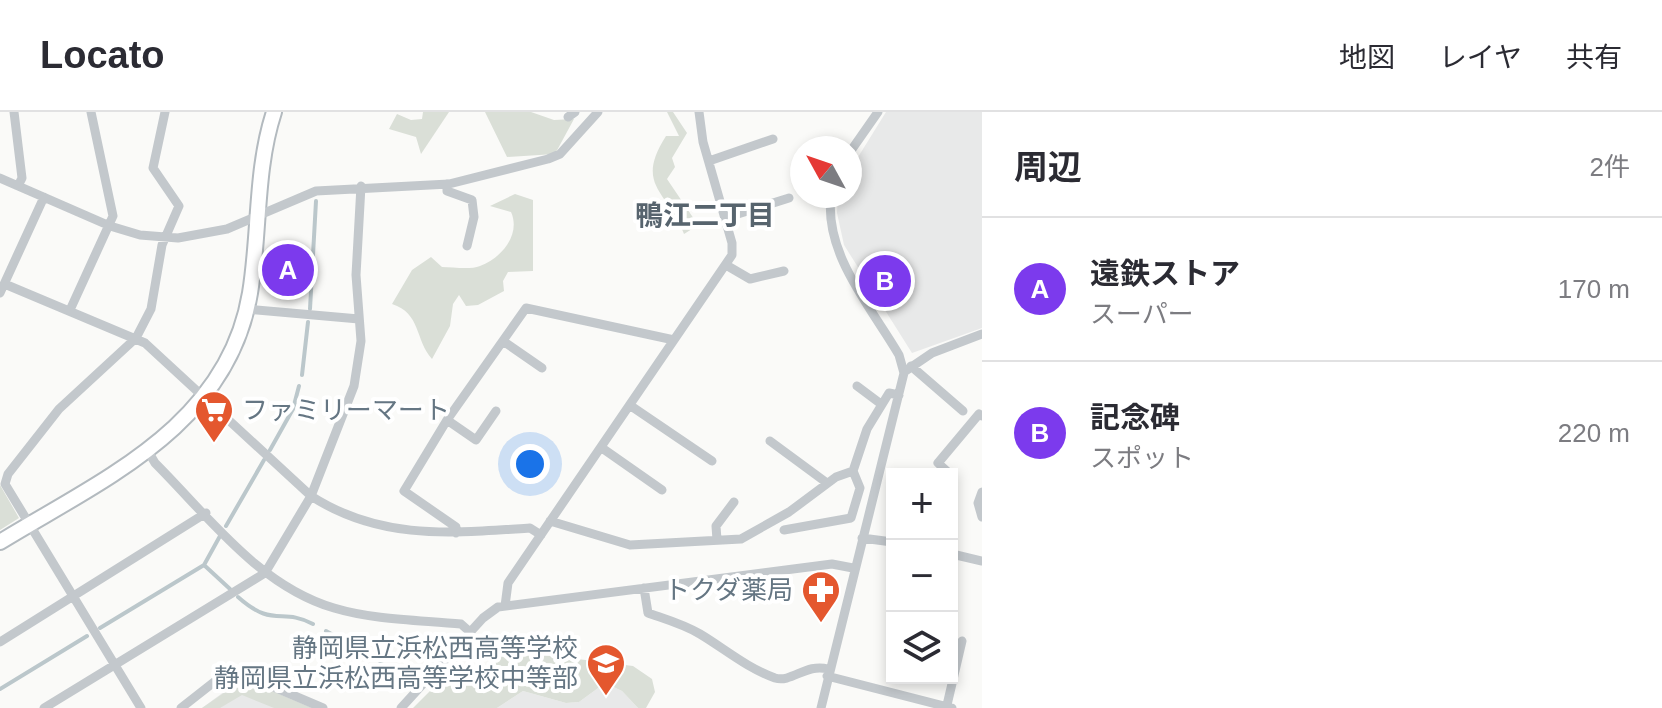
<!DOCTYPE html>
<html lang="ja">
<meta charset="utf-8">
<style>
:root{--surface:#fff;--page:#f7f7f7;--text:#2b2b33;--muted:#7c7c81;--line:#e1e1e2;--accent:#7c3aed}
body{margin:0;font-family:Arial,"Noto Sans JP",sans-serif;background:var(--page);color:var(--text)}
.controls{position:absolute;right:24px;bottom:24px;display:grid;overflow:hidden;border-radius:0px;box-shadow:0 4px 12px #0003}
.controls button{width:72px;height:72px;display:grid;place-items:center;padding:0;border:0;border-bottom:2px solid var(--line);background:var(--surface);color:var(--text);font:40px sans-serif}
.compass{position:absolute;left:790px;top:24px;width:72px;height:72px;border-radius:50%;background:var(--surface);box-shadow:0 4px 12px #0003;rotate:310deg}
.you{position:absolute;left:530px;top:352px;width:28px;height:28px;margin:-20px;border:6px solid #fff;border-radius:50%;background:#1a73e8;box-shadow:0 0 0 12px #1a73e833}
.badge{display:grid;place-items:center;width:52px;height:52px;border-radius:50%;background:var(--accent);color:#fff;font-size:26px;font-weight:700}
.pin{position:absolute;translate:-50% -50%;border:4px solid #fff;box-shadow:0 2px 8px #0006}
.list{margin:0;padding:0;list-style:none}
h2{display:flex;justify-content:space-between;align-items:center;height:104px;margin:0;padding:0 32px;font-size:34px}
h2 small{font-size:26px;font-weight:400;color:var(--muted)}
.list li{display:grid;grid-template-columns:52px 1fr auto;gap:24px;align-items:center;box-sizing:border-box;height:144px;padding:0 32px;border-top:2px solid var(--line)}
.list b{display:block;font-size:30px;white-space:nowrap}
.list p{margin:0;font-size:26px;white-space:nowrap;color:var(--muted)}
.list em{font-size:26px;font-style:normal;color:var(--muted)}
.icon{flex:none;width:44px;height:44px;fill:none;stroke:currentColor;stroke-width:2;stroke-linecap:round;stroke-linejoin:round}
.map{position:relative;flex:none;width:982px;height:596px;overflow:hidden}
header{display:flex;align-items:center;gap:48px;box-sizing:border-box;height:112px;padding:0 40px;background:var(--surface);border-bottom:2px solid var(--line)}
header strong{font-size:38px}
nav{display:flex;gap:44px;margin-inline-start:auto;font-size:28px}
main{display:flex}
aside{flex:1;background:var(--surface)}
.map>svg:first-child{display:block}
</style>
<header>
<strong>Locato</strong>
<nav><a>地図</a><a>レイヤ</a><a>共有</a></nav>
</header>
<main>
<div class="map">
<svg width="982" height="596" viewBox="0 0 982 596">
<rect width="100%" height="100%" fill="#fafaf8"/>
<path fill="#e8e9e9" d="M886 0H982V216L912 241 844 133 837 101 838 84H850V58Z
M240 568 312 596H202Z
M605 571 622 579 638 596H497L523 579 566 591 579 590Z"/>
<path fill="#dadfd7" d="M423 0H449L421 42 416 25 389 17 397 2 411 8 422 7Z
M485 0H531L554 8 574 7 555 42 507 45Z
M667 0H673L687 21 672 46 675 55 667 67 694 107 692 117 684 122C668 79 634 74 666 24H679Z
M515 82 533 88V159L508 160 503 169 504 179 478 193 466 194 459 183 453 192 450 214 432 247C415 228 421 201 392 192L412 158 431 145 442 155C453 155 470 158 480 154 502 146 521 122 511 100L490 94Z
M0 373 19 406 0 418Z
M506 538 633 554 652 567 655 580 646 596H638L622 579 605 571 579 590 566 591 523 579 497 596H413L439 570 482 560Z
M244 567 312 596H274L242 583 220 596H202Z"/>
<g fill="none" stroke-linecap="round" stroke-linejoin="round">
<path stroke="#bbc7cb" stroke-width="4" d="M310 197 316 89
M302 263 308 210
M270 338 293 297 299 274
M226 414 264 348
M204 453 230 477
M238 485C274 517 281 495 313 512
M100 516 204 453 220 424
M326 519 380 549 452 526
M0 577 87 524"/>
<defs>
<path id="secondary" d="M0 430C103 367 228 314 250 181 260 121 255 58 274 0"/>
</defs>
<use href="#secondary" stroke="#b3babf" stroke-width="18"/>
<path stroke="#c3c8cc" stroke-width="9" d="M14 0 22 66 18 74
M568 5 575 0
M850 40 878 0
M709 49 773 27
M0 66 110 114 140 123 178 126 227 117 316 79 449 72 548 47 560 42 598 0
M447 72V79L472 88 474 105 467 134
M725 106 789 86
M726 153 750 167 784 159
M7 173 145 231 311 384C381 429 452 421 530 416L541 423
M0 181 44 85
M246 197 359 207
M70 198 113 104 91 0
M503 229 542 256
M911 254 963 299
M904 260 932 241 982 222
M857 274 881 292
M631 294 712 349
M447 308 476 328 496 299
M770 329 827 371
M602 336 662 378
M148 339 155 351C208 404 259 474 334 496 374 508 419 508 461 512L470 520
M950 362 938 351 979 302 982 304
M982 380 978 391 982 405
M550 409 630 433 741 427 789 400 836 365 853 359 867 317 889 281 899 283
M784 418 851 406 860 376 853 359
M456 421V415L404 379 447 308 526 196 674 228
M862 426 892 430
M717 428 716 414 734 390
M952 442 982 449
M644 476 648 501C665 507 683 512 700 522 725 537 747 556 775 566 792 571 806 551 828 557
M505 494 508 471 732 143V131L703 30 699 0
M0 530 206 401
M827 564 952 596
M947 593 962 529
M44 596 265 461 311 384 354 274 361 229 356 163 361 74
M141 596 5 372 8 362 59 297 136 226 151 197 162 133 179 94 153 56 165 0
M181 596 223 563 236 559 323 596
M401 596 483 506 498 495 832 452 853 456
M821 596 904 261 899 243C871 195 824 142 831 84"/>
<use href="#secondary" stroke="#fff" stroke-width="14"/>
</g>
<defs>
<symbol id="supermarket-pin" viewBox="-11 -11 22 30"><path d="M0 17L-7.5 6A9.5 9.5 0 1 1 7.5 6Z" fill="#e4572e" stroke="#fff"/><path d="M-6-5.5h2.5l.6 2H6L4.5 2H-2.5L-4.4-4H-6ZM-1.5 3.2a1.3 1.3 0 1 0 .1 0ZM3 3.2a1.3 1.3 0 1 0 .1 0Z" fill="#fff"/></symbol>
<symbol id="pharmacy-pin" viewBox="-11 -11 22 30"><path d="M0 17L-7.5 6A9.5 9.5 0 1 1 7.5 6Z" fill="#e4572e" stroke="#fff"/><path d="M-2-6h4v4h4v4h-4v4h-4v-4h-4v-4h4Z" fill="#fff"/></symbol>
<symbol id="school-pin" viewBox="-11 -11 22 30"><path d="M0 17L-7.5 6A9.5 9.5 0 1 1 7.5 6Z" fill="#e4572e" stroke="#fff"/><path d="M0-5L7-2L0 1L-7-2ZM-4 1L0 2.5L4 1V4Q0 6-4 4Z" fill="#fff"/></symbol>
</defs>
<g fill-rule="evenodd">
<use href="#supermarket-pin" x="192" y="276" width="44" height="60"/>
<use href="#pharmacy-pin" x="799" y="456" width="44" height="60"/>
<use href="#school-pin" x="584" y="529" width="44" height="60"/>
</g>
<g text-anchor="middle" stroke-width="8" stroke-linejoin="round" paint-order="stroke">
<g font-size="26" fill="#657683" stroke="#fff" text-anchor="end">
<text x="242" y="307" text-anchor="start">ファミリーマート</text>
<text x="793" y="487">トクダ薬局</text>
<text x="578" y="545">静岡県立浜松西高等学校<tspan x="578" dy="30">静岡県立浜松西高等学校中等部</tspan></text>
</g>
<g font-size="28" font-weight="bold" fill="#57646e" stroke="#fff">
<text x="705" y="113">鴨江二丁目</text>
</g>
</g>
</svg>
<div class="controls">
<button>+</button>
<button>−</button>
<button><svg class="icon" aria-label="layers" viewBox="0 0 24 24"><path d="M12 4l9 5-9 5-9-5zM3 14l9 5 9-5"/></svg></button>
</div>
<svg class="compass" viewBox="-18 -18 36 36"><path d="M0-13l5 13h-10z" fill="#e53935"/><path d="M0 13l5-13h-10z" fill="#7c7c81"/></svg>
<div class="you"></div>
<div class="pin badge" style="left:288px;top:158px">A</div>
<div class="pin badge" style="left:885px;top:169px">B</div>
</div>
<aside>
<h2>周辺<small>2件</small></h2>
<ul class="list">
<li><span class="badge">A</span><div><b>遠鉄ストア</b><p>スーパー</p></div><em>170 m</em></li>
<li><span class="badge">B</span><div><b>記念碑</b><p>スポット</p></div><em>220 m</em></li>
</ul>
</aside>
</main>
